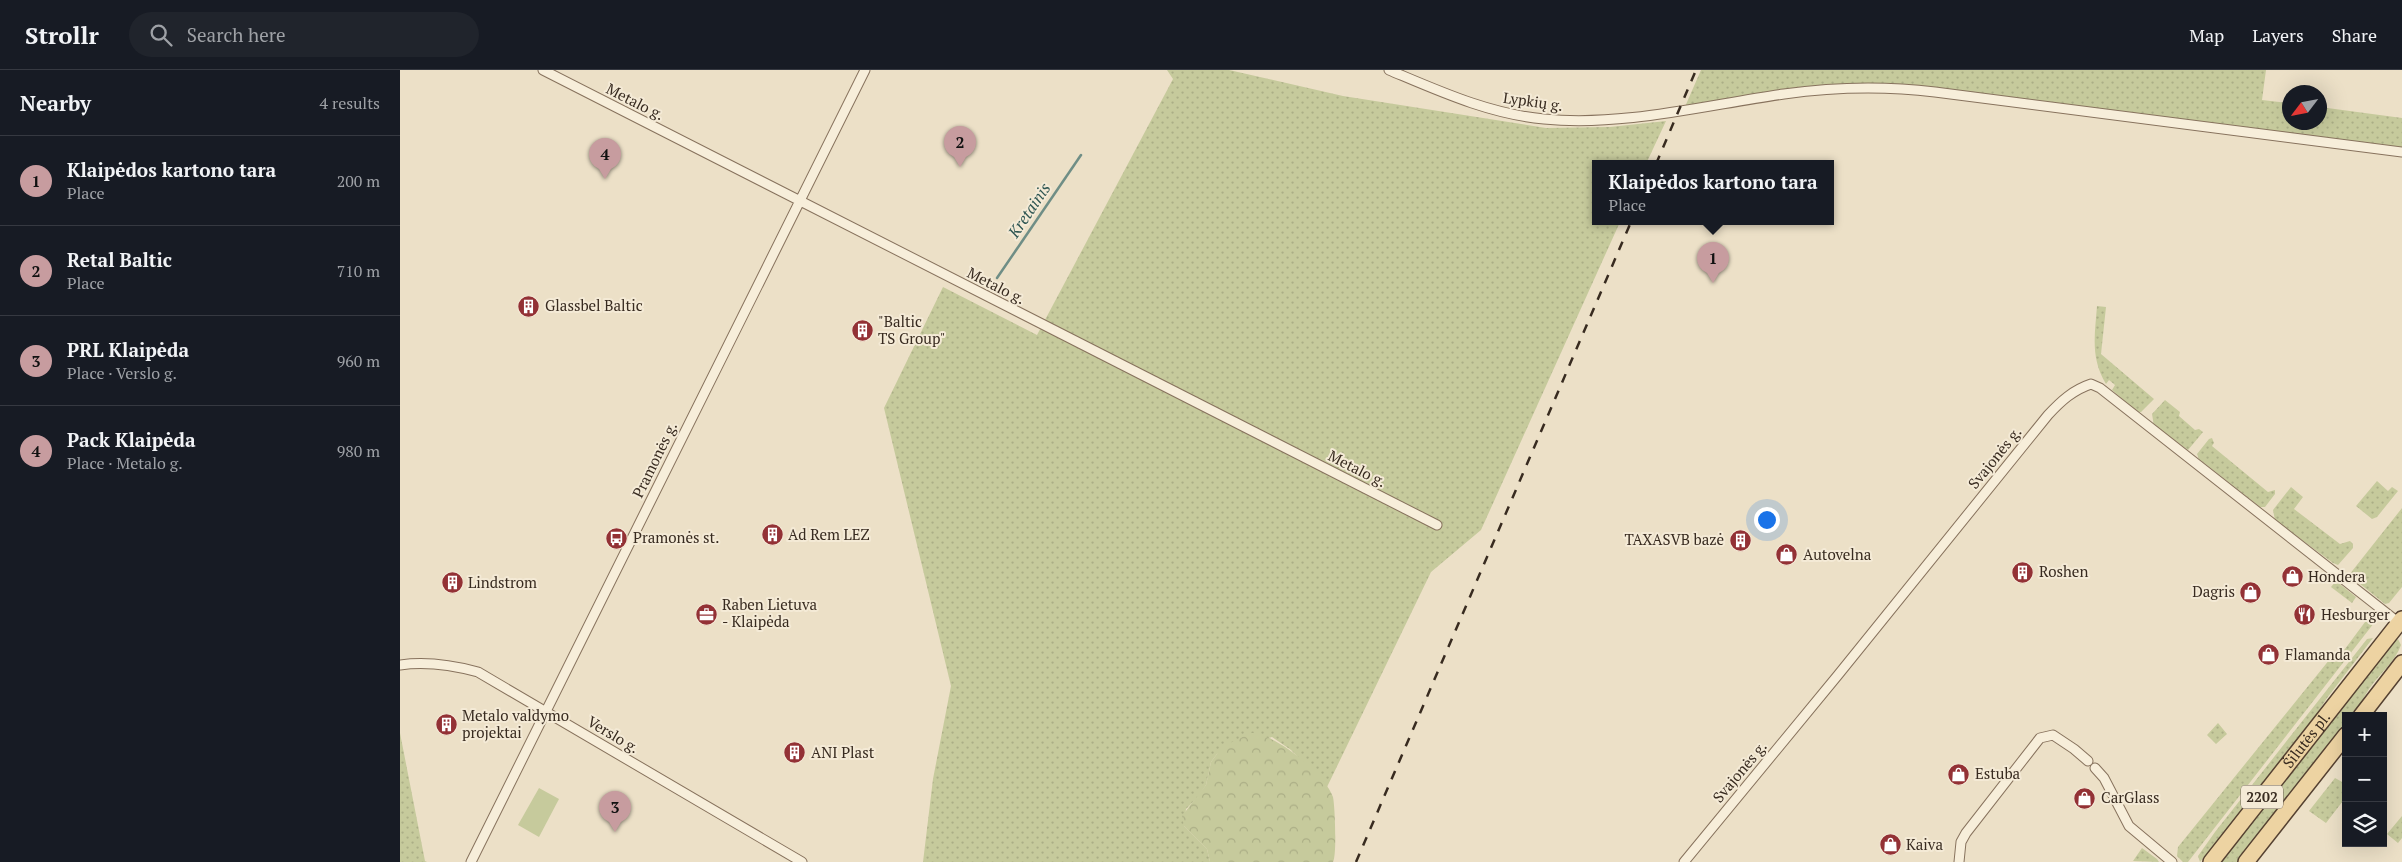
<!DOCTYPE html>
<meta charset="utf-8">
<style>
:root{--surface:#171b24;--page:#20242c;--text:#f1f3f6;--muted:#9ea1a6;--line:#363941;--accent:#c79c9f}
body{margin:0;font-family:"PT Serif",serif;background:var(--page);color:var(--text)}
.controls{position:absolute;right:15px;bottom:15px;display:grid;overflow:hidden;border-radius:0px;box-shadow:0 5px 20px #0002}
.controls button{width:45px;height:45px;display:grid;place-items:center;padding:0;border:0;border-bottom:1px solid var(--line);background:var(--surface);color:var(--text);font:25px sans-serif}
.compass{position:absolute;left:1882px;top:15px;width:45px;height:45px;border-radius:50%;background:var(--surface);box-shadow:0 5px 20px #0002;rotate:238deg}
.you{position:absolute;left:1366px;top:449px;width:18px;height:18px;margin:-12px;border:4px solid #fff;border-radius:50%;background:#1a73e8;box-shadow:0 0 0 8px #1a73e833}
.badge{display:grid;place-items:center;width:32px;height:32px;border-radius:50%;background:var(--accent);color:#111;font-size:16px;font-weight:700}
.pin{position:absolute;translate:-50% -41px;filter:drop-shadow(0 1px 2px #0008)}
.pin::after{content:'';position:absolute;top:26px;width:18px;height:15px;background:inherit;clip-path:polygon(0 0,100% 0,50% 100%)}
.popup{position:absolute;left:1192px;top:90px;width:242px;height:65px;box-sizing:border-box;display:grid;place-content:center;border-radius:0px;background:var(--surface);filter:drop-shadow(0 1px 4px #0005);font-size:16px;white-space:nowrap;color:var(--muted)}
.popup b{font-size:19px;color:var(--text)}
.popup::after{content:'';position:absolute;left:50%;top:100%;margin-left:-10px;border:10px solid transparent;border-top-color:var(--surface)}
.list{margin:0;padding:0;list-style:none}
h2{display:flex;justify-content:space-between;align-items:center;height:65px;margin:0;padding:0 20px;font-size:21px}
h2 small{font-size:16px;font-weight:400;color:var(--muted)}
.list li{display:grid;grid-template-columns:32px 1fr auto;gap:15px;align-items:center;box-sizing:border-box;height:90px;padding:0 20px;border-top:1px solid var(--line)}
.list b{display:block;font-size:19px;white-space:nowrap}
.list p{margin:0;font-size:16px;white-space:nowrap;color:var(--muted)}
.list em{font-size:16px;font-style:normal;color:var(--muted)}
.icon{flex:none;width:28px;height:28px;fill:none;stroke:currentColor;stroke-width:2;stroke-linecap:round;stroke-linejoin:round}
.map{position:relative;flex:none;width:2002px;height:792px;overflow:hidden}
header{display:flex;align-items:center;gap:30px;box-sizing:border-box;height:70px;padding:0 25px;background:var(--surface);border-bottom:1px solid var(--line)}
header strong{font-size:24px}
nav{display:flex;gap:28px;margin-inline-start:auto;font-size:18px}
.search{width:350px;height:45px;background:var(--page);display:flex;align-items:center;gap:12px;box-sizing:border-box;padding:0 18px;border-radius:28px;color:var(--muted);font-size:19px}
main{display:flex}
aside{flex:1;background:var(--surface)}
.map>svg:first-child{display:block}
</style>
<header>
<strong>Strollr</strong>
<div class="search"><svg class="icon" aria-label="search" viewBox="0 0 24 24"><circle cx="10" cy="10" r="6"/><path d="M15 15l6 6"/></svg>Search here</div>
<nav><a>Map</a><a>Layers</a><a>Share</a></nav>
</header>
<main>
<aside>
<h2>Nearby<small>4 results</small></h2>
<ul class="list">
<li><span class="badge">1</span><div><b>Klaipėdos kartono tara</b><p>Place</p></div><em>200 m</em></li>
<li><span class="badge">2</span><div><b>Retal Baltic</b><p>Place</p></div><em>710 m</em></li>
<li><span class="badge">3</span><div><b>PRL Klaipėda</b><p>Place · Verslo g.</p></div><em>960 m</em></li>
<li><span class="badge">4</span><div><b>Pack Klaipėda</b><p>Place · Metalo g.</p></div><em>980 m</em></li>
</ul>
</aside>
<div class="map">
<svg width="2002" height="792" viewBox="0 0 2002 792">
<defs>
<pattern id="grass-dots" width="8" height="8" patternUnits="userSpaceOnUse" patternTransform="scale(1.25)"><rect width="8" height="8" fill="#c6ca9c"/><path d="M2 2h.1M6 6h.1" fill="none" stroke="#abae86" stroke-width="1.8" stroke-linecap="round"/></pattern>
<pattern id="forest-crowns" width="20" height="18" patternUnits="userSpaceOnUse" patternTransform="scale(1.25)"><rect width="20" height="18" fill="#c6ca9c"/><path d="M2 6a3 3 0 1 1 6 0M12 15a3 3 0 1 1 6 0" fill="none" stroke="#abae86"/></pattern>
</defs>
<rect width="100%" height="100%" fill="#ece0c7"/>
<path fill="url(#grass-dots)" d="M767 0H829L943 26 1146 58 1210 57 1266 51 1246 94H1196V152H1220L1081 460 1031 502 927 717 891 680 872 667 817 684 811 692 806 715 798 727 786 739 784 756 807 779 810 792H523L533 709 551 616 484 338 543 217 637 265 773 9Z
M1301 0H1866L1862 30 1889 33 1890 52H1920V37L2002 48V78L1617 28 1477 13 1419 16 1284 39Z
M1697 236 1706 237 1701 284 1754 329 1741 342H1737L1712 320 1715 315 1709 310 1706 314C1690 288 1695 264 1697 236Z
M1765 330 1780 342 1779 346 1795 360 1799 359 1803 362 1788 380 1754 356 1752 344Z
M1812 368 1814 373 1812 376 1868 422 1875 420V424L1865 437H1860L1799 389 1797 384 1809 369Z
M1977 411 1988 421 1992 417 1998 421 1977 447 1972 449 1956 436Z
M1891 417 1903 427 1894 439 1940 474 1950 471 1953 474V478L1938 495 1933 493 1875 450 1873 440Z
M2002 438V517L1989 533 1985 534 1949 505Z
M1936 511 1956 527 1952 533 1931 517Z
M1968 548 1974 553 1788 792H1783L1777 786 1778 777 1934 584 1939 587Z
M1973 568 1927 628 1906 661 1800 792 1798 786 1815 762 1967 569Z
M1998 569 2001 575C1995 592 1979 604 1969 619 1963 628 1960 637 1953 646H1946V655L1838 792H1820L1988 577Z
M1818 653 1827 664 1816 674 1807 665Z
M0 663 25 791 27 792H0Z
M1935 708 1946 714V727L1926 753 1909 741Z
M2002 746V768L1998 773 1987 764Z
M1742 778 1757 789 1759 792 1733 791Z"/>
<path fill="url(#forest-crowns)" d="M851 663C875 663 925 704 933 727 935 736 937 785 933 792H810L807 779 784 756 782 746 806 715 811 692 817 684 830 673Z"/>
<path fill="#c6ca9c" d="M139 718 159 729 139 767 118 755Z"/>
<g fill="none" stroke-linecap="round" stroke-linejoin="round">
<path stroke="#6f8e86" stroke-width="2.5" d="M597 208 681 85"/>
<defs>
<path id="street" d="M143 0 1037 455
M989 0C1039 21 1089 44 1144 49 1222 57 1306 35 1384 24 1434 17 1485 16 1535 22L2002 82
M0 595C27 591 52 595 78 602L402 792
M1695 698 1704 708 1729 756 1772 792
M71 792 465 0
M1284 792 1438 605 1648 345C1661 331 1673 320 1691 314L1700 318 1999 553
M1559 792 1561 772 1566 763 1640 668 1653 665 1674 679 1688 691"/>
<g id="primary">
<path d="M1961 646 2002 593"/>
<path id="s1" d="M1811 792 2002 549"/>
<path d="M1846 792 1946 665"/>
</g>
</defs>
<use href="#street" stroke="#87725d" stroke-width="11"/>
<use href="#primary" stroke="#554131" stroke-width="18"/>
<use href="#street" stroke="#f7eeda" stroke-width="9"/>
<use href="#primary" stroke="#edd3a2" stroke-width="15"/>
<path stroke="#382b20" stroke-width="2.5" stroke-dasharray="9 9" stroke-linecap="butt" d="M1256 94 1296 0
M956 792 1231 152"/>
</g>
<defs>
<symbol id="building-disc" viewBox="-11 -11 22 22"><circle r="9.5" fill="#933135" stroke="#f4ead6"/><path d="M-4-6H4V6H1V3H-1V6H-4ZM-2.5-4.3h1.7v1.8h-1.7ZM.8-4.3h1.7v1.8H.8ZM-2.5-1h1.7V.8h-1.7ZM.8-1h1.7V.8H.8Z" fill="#fff"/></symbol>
<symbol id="bus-disc" viewBox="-11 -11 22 22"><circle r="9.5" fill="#933135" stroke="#f4ead6"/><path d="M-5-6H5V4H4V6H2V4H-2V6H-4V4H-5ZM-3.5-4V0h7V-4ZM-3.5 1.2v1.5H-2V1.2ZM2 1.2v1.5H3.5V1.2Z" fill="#fff"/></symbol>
<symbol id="shop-disc" viewBox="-11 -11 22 22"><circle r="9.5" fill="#933135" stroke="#f4ead6"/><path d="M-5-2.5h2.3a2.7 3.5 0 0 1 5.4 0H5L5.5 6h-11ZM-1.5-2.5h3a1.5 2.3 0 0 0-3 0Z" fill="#fff"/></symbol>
<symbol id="office-disc" viewBox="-11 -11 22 22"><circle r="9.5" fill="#933135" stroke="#f4ead6"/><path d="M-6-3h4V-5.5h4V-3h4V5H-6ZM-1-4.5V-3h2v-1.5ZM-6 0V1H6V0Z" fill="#fff"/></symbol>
<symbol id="restaurant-disc" viewBox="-11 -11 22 22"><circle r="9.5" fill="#933135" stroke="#f4ead6"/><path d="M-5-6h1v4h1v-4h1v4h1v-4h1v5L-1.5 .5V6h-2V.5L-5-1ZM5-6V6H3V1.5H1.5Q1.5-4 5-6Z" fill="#fff"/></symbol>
</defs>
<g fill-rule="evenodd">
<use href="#building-disc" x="116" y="224" width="25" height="25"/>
<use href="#building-disc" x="450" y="248" width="25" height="25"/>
<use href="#building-disc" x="360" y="452" width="25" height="25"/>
<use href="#bus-disc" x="204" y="456" width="25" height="25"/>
<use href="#building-disc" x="1328" y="458" width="25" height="25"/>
<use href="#shop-disc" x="1374" y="472" width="25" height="25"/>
<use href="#building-disc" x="1610" y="490" width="25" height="25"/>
<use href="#shop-disc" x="1880" y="494" width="25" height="25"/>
<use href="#building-disc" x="40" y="500" width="25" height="25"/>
<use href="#shop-disc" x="1838" y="510" width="25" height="25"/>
<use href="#office-disc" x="294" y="532" width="25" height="25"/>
<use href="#restaurant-disc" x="1892" y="532" width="25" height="25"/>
<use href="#shop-disc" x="1856" y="572" width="25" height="25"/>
<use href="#building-disc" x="34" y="642" width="25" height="25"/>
<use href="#building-disc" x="382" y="670" width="25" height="25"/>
<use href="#shop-disc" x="1546" y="692" width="25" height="25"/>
<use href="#shop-disc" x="1672" y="716" width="25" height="25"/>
<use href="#shop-disc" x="1478" y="762" width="25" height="25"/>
</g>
<g text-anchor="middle" stroke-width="4" stroke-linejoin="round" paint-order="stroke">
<rect fill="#f4ead6" stroke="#706457" stroke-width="1" x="1841" y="715.5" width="42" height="23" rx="4"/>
<g font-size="14" font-weight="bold" fill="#382b20">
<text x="1862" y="732">2202</text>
</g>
<g font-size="15" fill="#382b20" stroke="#f4ead6">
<text transform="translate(235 32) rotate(27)" y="5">Metalo g.</text>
<text transform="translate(1133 32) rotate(8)" y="5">Lypkių g.</text>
<text transform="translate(596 216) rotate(27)" y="5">Metalo g.</text>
<text transform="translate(1595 388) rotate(-51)" y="5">Svajonės g.</text>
<text transform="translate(255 390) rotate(-64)" y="5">Pramonės g.</text>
<text transform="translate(957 399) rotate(27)" y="5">Metalo g.</text>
<text transform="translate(213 665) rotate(31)" y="5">Verslo g.</text>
<text dy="5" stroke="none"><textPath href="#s1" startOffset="155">Šilutės pl.</textPath></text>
<text transform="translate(1340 702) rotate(-50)" y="5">Svajonės g.</text>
</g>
<g font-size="15" fill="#382b20" stroke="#f4ead6" text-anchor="start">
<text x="145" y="241">Glassbel Baltic</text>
<text x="478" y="257">"Baltic<tspan x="478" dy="17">TS Group"</tspan></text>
<text x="388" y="470">Ad Rem LEZ</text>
<text x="233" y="473">Pramonės st.</text>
<text x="1324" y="475" text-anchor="end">TAXASVB bazė</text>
<text x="1403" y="490">Autovelna</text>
<text x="1639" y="507">Roshen</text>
<text x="1908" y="512">Hondera</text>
<text x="68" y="518">Lindstrom</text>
<text x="1835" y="527" text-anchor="end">Dagris</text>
<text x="322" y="540">Raben Lietuva<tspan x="322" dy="17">- Klaipėda</tspan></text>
<text x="1921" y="550">Hesburger</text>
<text x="1885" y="590">Flamanda</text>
<text x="62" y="651">Metalo valdymo<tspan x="62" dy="17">projektai</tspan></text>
<text x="411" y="688">ANI Plast</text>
<text x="1575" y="709">Estuba</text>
<text x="1701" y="733">CarGlass</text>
<text x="1506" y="780">Kaiva</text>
</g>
<g font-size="16" font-style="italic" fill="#305753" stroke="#f4ead6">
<text transform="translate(629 140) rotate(-56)" y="6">Kretainis</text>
</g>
</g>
</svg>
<div class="controls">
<button>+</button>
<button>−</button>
<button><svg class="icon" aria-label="layers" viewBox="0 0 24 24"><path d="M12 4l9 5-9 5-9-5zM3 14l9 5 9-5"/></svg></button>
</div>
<svg class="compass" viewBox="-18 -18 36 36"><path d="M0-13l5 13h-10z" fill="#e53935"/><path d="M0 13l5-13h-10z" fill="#9ea1a6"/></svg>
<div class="you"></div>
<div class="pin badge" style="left:1313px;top:213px">1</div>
<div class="popup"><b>Klaipėdos kartono tara</b>Place</div>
<div class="pin badge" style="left:560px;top:97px">2</div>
<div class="pin badge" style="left:215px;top:762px">3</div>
<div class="pin badge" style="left:205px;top:109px">4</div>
</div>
</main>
